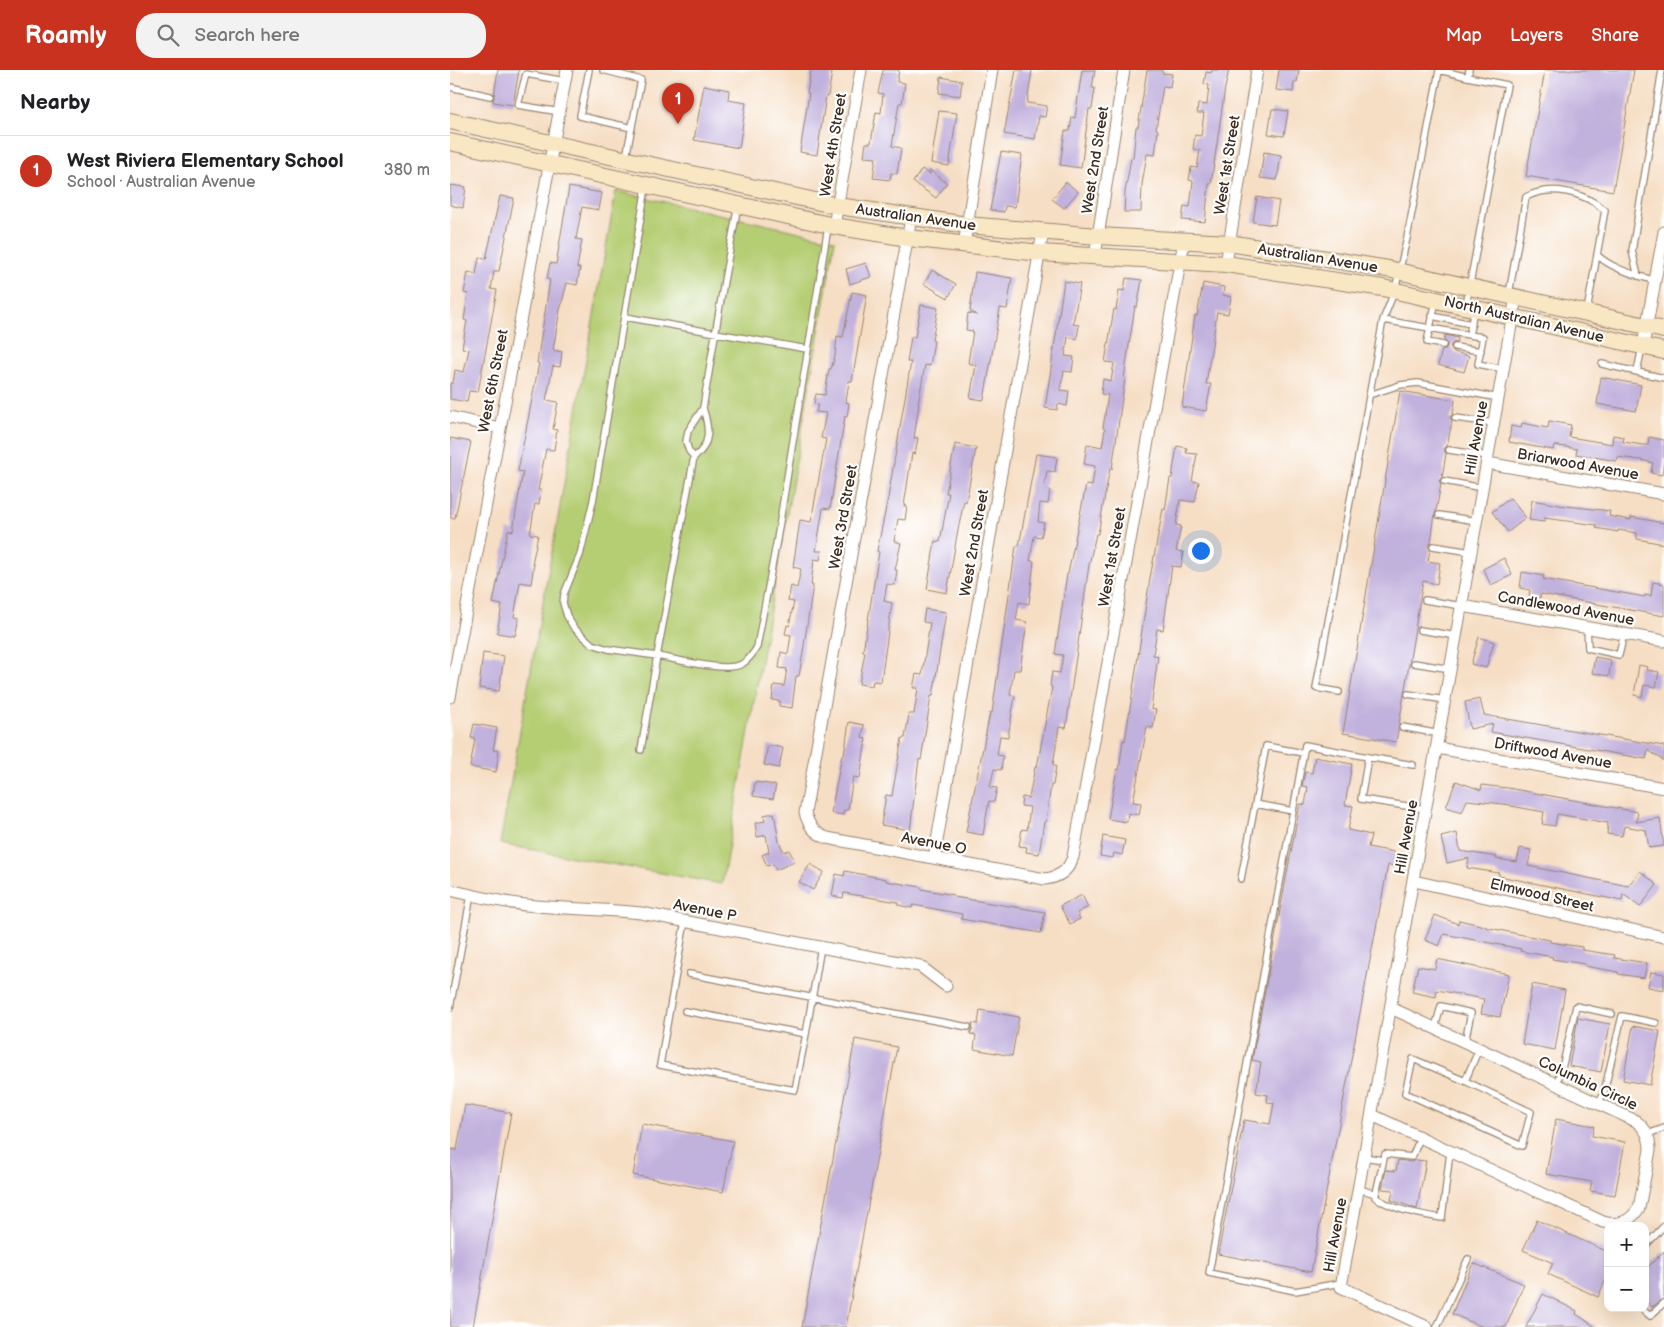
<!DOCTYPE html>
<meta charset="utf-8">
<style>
:root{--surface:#fff;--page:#f2f2f2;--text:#202124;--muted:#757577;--line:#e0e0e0;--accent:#c8321e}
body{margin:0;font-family:"Balsamiq Sans",sans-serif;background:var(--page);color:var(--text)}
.controls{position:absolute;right:15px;bottom:15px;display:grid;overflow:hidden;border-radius:10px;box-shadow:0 5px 20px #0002}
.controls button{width:45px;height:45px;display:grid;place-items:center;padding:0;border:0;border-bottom:1px solid var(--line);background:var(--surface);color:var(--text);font:25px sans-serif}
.you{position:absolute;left:750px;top:480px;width:18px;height:18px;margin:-12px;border:4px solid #fff;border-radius:50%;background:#1a73e8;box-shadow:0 0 0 8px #1a73e833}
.badge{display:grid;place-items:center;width:32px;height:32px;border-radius:50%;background:var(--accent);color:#fff;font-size:16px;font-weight:700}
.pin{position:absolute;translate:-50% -41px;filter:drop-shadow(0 1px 2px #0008)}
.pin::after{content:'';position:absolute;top:26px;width:18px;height:15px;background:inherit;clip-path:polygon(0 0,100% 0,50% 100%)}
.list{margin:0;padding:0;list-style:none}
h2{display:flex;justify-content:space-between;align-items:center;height:65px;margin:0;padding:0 20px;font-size:21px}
h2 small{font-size:16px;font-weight:400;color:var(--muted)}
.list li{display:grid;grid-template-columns:32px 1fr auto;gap:15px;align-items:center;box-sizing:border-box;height:70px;padding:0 20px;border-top:1px solid var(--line)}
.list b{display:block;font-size:19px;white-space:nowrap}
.list p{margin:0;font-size:16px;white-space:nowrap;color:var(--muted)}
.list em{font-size:16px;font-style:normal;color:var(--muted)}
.icon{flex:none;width:28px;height:28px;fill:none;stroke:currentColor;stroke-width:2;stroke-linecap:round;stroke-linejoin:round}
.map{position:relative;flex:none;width:1214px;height:1257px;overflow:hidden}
header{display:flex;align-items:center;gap:30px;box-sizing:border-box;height:70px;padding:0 25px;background:var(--accent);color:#fff}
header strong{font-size:24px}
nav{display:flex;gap:28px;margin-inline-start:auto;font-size:18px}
.search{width:350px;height:45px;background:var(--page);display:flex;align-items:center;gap:12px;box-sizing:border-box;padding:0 18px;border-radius:20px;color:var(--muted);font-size:19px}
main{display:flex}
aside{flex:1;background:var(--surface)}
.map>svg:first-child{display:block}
</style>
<header>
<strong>Roamly</strong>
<div class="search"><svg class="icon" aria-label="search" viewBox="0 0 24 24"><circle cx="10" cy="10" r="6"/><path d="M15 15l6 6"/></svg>Search here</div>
<nav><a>Map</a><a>Layers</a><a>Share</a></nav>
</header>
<main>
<aside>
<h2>Nearby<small></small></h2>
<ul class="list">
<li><span class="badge">1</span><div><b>West Riviera Elementary School</b><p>School · Australian Avenue</p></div><em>380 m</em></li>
</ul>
</aside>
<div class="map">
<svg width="1214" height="1257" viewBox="0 0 1214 1257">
<rect width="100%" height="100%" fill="#fff"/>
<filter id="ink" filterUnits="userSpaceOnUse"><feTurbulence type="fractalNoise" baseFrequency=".02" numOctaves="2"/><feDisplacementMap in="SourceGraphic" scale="10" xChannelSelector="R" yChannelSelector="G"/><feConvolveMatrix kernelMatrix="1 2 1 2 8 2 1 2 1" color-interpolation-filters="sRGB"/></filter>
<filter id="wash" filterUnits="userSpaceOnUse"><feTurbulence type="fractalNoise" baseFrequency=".0096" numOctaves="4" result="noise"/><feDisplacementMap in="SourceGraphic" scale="20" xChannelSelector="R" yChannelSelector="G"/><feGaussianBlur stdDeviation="1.12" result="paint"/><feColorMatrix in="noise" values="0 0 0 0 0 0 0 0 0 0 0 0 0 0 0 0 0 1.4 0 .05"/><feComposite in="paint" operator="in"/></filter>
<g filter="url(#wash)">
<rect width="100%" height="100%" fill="#f6dec4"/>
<path fill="#b5ce73" stroke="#787c48" d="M166 121 385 170 272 814 50 774Z"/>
<g id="blocks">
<path fill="#c1b1dd" d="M48 0H69L63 35 43 32Z
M361 0 382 2 378 26H376L367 85 350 82 359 23H357Z
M433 0H449L447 12 455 13 452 33H449L442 76 451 78 447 104 441 103 440 110 423 108 426 88 414 87 416 73H421L426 42 431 43 433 24 428 23Z
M566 0H582L577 33 597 36 595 47 589 46 585 69 554 64Z
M632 0H645L642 18H645L642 39H639L631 98 610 95 615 61H620L622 47 625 48Z
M697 0H712V3L722 4 720 17 713 16 706 59 708 60 705 85 697 84 692 114 691 142H674L675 122 681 88H683L686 57H688Z
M762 0H779L775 18 761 114H759L755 152 732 150 734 136 740 137 743 111 739 110 741 97 747 98 750 80 743 79 745 65 751 66 754 43H747L748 34 757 35 759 15 754 14 756 2 761 3Z
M829 0H849L847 12H844L843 22 826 20Z
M1095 0H1184L1163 121 1076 106Z
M491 7 512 11 510 26 489 23Z
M254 15 279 20 278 30 296 33 289 78 244 70Z
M822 39 838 41 834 66 818 64Z
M489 41 507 43 499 96 481 93Z
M551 82 572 85 565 137 555 136 554 142 540 140Z
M814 82 831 85 827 110 810 108Z
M472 99 480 104V100L497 113 486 128 463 112Z
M616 112 628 122 614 138 602 129Z
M0 115 16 117 13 138 0 135Z
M119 117 152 123 149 140 132 137 126 169 132 170 127 198H130L127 215 117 213 110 240 103 280 112 282 110 297 103 296 96 330 108 332 103 359 107 360 104 380 96 379 88 420H91L89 434H85L80 464 88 465 82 494H84L81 514 70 512 64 547 69 548 65 566 47 563 52 535 43 533 58 460 63 461 67 435 73 402 68 401 89 293H87L100 210 97 209 100 193 106 194Z
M50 126 64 128 49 201H44L41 219 47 220 28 322 19 321 17 332 0 329V313H3L5 300 14 302 19 279 12 278 17 251 14 250 18 224 14 223 18 202 26 204 29 188 36 189Z
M807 127 829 131 825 155 803 152Z
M416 193 421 207 400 214 396 199Z
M482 200 506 214 498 228 474 214Z
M525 202 562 208 557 239 550 238 534 330 520 328 526 295 518 293 523 261 516 260 518 243 527 245 520 241Z
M676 208 692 210 687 237 685 236 674 308H675L662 399 660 398 648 464H646L639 495 616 658 609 657 603 695 606 696 603 715H601L596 752H594L589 784 576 782 577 777 569 776 572 759 577 760 580 737 571 736 572 727 579 728 585 697H587L602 617 600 616 602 602 610 603 613 585 605 584 617 504H618L636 415 642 416 645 396 634 394 637 374 652 377 655 359 653 358 658 325 651 324 653 309 661 311 664 293 655 292 664 239 666 240 669 220 674 221Z
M614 211 630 214 623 254 629 255 627 269 618 267 615 286 624 287 622 302 614 301 610 320 619 321 617 336 608 334 607 340 595 338Z
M753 213 774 217 773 225 781 227 778 244 767 242 756 314H761L756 341 732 337 745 245 747 246Z
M402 222 417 225 402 311H399L396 332 399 333 397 347 395 346 380 439 373 438 366 481H372L370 490 364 489 361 515H363L353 582 349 606H346L342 638 329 636 330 631 322 630 324 615 334 616 337 599 329 598 331 582 338 584 341 565 335 564 337 555 339 556 344 532 338 531 341 516 347 518 351 499 343 497 350 450 361 452 376 369 371 368 376 343 366 342 368 334 364 333 366 324 375 325 379 299H381L385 286 387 266 393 267Z
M471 235 488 238 482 270 484 271 480 296 475 295 468 334H469L464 368H468L465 384 462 383 454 436H457L455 450 448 449 444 471 451 473 445 500H447L445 515 437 514 434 531 442 533 431 612 423 611 422 616 409 614 415 582 413 581 429 482 427 481 438 428 461 292H457L461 267H465Z
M995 265 1008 268 1007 272 1003 273 1000 276 1004 282 1019 286 1014 302 988 295 992 280 995 279 997 276V273L994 270Z
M1151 307 1191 315 1186 341 1147 334Z
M950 321 1005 330 1003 344 1000 347 1002 351 997 376 994 379 996 384 992 407 989 411 991 414 986 441 985 444 981 472 978 476 980 479 978 491 990 493 987 514 973 511 946 672 893 663Z
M1099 351 1121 355 1119 367 1162 374 1163 365 1174 367 1173 372 1193 375H1198L1199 367 1214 370V389L1212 405 1201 403 1203 393 1191 390 1168 387 1167 391 1126 384 1127 379 1104 375 1103 380 1059 372 1061 356 1071 358 1072 353 1098 358Z
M0 368 21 372 5 448H0Z
M505 374 526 378 516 432 514 431 507 465 497 523 477 519 485 471 490 472 499 423H496Z
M727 376 737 378 736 383 747 384 742 411 749 412 745 432 730 430 726 455 731 456 726 481 734 482 731 497 722 496 713 560 707 559 703 585 708 586 701 639 706 640 703 658 697 657 683 732 691 733 689 745 678 743 677 752 658 749 667 699 669 700 673 670 675 671 700 508 713 439 715 440 720 408H722Z
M586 384 607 387 605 402 597 401 594 419 600 420 598 434 590 433 588 452 594 453 591 467 584 466 580 491H584L579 534 569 532 566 550 577 552 570 600H564L560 625 565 626 558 667 550 666 547 685 553 686 551 700 544 699 540 717 547 718 544 732 539 731 533 765 516 762 540 643H542L566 476H569Z
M1060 428 1076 448 1058 462 1042 442Z
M1082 430 1109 435 1160 441 1159 446 1181 450V447L1214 453V474L1187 469V463L1168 460V462L1146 458 1147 455 1094 448V452L1079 450Z
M1054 488 1062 505 1041 515 1033 499Z
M1072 502 1094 506 1093 509 1195 527V525L1201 526 1203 512 1214 514V546L1091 524 1090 528 1079 526 1080 520 1070 518Z
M475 539 496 542 483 626H481L471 690 469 689 460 760 431 755 436 725 442 726 452 668H455L459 644H464L468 618H463L466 604 472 605 480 553 473 552Z
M1029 567 1044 572 1036 598 1021 594Z
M33 583 54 586 49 621 29 618Z
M1145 587 1161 590 1159 606 1142 603Z
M1189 595 1198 597 1197 600 1209 602 1206 617 1194 615 1192 627 1184 625Z
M1030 629 1034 645 1214 676V691L1198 680 1196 689 1041 662 1043 654 1020 659 1015 632Z
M399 652 414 655 412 668 416 669 410 708 403 707 398 740H394L393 745 381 743 392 685H394Z
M24 654 47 658 43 680 49 681 46 702 20 697 25 669 21 668Z
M318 675 333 678 329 698 314 695Z
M865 687 902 694 895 735 903 736 898 760 921 765 918 777 945 782 943 796 938 795 861 1202 768 1184 794 1050 820 1054 824 1033 817 1032 818 1025 806 1023 811 992 802 990 850 734 855 735 858 717 852 716 855 702 862 703Z
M1006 711 1031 720 1032 715 1058 718 1188 742 1186 752 1210 748 1214 776 1199 778 1196 760 1174 756 1172 766 1157 764 1158 753 1107 744 1105 756 1092 754 1094 742 1061 736V735L1017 730 1012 742 996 737Z
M305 712 326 715 323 729 303 726Z
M324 743 329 772 334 782 339 780 345 791 326 800 323 794 317 796 312 785 319 782 316 765 307 767 305 753 315 751 314 745Z
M1007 763 1010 781 1047 787 1046 789 1067 792 1070 778 1081 780 1078 796 1178 816 1190 801 1207 815 1190 837 1173 824 1172 831 1049 806V803L1017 798 1019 788 997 793 991 767Z
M653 766 675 770 672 785 664 783 663 788 650 786Z
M360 794 374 802 363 820 349 812Z
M395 801 436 809V811L471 817V819L504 825V827L595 842 591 863 511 849 512 844 463 835 462 838 448 835V832L394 823 393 828 382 826 386 804 394 806Z
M632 825 638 837 627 843 630 849 620 854 610 836Z
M985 845 1008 854 1009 850 1035 856V857L1068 864 1100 870V872L1132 877V880L1165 885 1164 888 1197 893 1194 908 1168 904V902L1135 896V894L1102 889 1103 887 1070 881 1071 879 994 864 989 876 975 870Z
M987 889 1059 904 1050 947 1031 944 1034 929 987 920 986 927 962 922 968 896 985 899Z
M1201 902 1214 904V920L1198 917Z
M1082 914 1115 920 1105 980 1072 974Z
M530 940 569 947 562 986 524 979 526 965 520 964 523 957 522 953 528 954Z
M1128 948 1160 954 1151 1002 1119 996Z
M1183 956 1210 961 1200 1015 1173 1010Z
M405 969 447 977 396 1257H352Z
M15 1035 61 1043 23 1257H0V1079L7 1080Z
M1106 1049 1144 1056 1142 1066 1175 1072 1165 1125 1140 1121 1142 1112 1096 1104Z
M192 1054 283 1071 273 1122 183 1105Z
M948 1090 961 1092 966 1090 976 1091 967 1139 941 1130 943 1120 932 1119 936 1100 946 1101Z
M1087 1150 1158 1182V1205L1148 1227 1098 1204 1103 1193 1073 1180Z
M1214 1181V1228L1202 1237 1195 1230V1200Z
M1023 1193 1074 1214 1056 1257H1033L1002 1244Z
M1093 1224 1127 1241 1126 1244 1146 1257H1076Z"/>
</g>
</g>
<g filter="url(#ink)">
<use href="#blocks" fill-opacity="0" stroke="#988471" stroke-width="1"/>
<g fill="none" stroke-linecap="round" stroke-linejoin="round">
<defs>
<path id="lane" d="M139 0 130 46 182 58
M153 0 191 10 176 87
M989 0 1018 7
M0 17 40 26
M110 42 68 35 76 4 115 11
M288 135 274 211 253 338 238 361 236 372 239 381 244 387 207 586C226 589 276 603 292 594 299 590 303 584 307 577L327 469 378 157
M1147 185C1164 200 1184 204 1205 211
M1188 206 1182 181 1212 0
M1059 224 1076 127C1101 114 1133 122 1155 140L1137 241
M1016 235 1057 15 1018 7 1019 0
M1024 240 1019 265 1033 267 1028 294 1054 299
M982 246 1022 254
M175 247 357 279
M933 250 980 258 986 231
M993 275 977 272 980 258 1019 265
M1005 277 1031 281
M1152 294 1214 308
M1187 302 1192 277
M919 325 950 315 968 313 1049 328
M1005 348 1044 353
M999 380 1038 386
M244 387C262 375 259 357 253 338
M994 411 1033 418
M989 445 1027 451
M983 476 1021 482
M975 530 1012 536
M1137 557 1138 578 1169 585 1174 564
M970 560 1007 566
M964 593 1001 599
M889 622 866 618 933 250 945 220 957 168 989 1
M958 624 995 630
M952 657 990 664
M191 680 207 586 158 579 142 574 124 558 117 546 113 533 114 524 130 485 143 431 196 117
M963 695 918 687 911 729 976 739
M805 734 843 741
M791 809 816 676 853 683
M235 851 210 995 345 1020 356 964
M239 904 518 957
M0 938 21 825
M235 941 356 964 371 877
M985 958 991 936 1021 943 1015 972
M1015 1011 1081 1042 1072 1076 955 1023 963 989 1015 1011 1029 979
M1105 1014 1111 1003 1126 936 1162 944
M1148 1034 1154 1022 1172 946 1206 953
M1198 1064 1214 1058
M970 1068 962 1087 935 1084 925 1127C946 1141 968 1144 992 1148L1000 1082
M914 1087 933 1090
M909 1119 926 1124
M1195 1176 1214 1156
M891 1213 845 1221 759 1203 855 675 918 687
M1191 1238 1200 1246 1214 1233
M987 1257 1018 1189"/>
<path id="street" d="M461 148 355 743C359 756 364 763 377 768L595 809C610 807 618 801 623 787L734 171
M384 156 411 0
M514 175 542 0
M645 186 674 0
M776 194 807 0
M1193 276 1214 162
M0 347 50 358
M1037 393 1214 424
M1012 536 1214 571
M0 627 117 0
M987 678 1214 718
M484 788 593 162
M964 811 1214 867
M0 820C25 826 50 832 76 835 114 839 152 839 191 843L470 896 496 916
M922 1045 1153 1152C1169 1156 1180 1152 1189 1138L1200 1080C1200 1067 1196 1059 1186 1051L941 938
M977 1257 891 1217 1066 227"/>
<path id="secondary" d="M0 51 388 136 517 155 648 166 779 173 938 199 1214 260
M0 72 384 156 458 168 590 183 776 194 933 218 1214 281"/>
</defs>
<use href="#lane" stroke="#988471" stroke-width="8"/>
<use href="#street" stroke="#988471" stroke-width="13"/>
<use href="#secondary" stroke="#988471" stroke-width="18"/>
<use href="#lane" stroke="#fff" stroke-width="5.5"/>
<use href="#street" stroke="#fff" stroke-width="11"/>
<use href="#secondary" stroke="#f9e7c3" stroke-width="16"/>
</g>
</g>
<g text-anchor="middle" stroke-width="4.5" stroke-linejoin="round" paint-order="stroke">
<g font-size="15" fill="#3b2a1e" stroke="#fff">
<text transform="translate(383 75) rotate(-81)" y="5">West 4th Street</text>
<text transform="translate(645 90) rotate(-81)" y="5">West 2nd Street</text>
<text transform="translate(777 95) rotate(-81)" y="5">West 1st Street</text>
<text transform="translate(466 147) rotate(8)" y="5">Australian Avenue</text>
<text transform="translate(868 188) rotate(9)" y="5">Australian Avenue</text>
<text transform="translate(1074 249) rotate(13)" y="5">North Australian Avenue</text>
<text transform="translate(43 311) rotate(-79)" y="5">West 6th Street</text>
<text transform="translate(1026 368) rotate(-80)" y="5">Hill Avenue</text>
<text transform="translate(1128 394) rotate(10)" y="5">Briarwood Avenue</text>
<text transform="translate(393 447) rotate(-80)" y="5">West 3rd Street</text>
<text transform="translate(524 473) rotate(-80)" y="5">West 2nd Street</text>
<text transform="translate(662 487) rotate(-80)" y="5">West 1st Street</text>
<text transform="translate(1116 538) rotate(10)" y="5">Candlewood Avenue</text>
<text transform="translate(1103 683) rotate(10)" y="5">Driftwood Avenue</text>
<text transform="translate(956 767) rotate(-80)" y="5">Hill Avenue</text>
<text transform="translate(484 773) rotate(11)" y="5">Avenue O</text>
<text transform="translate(1092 825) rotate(13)" y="5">Elmwood Street</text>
<text transform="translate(255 840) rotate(11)" y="5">Avenue P</text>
<text transform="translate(1138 1013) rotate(25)" y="5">Columbia Circle</text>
<text transform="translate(885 1165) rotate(-80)" y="5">Hill Avenue</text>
</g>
</g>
</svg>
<div class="controls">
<button>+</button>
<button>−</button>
</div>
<div class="you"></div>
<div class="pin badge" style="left:228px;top:54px">1</div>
</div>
</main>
